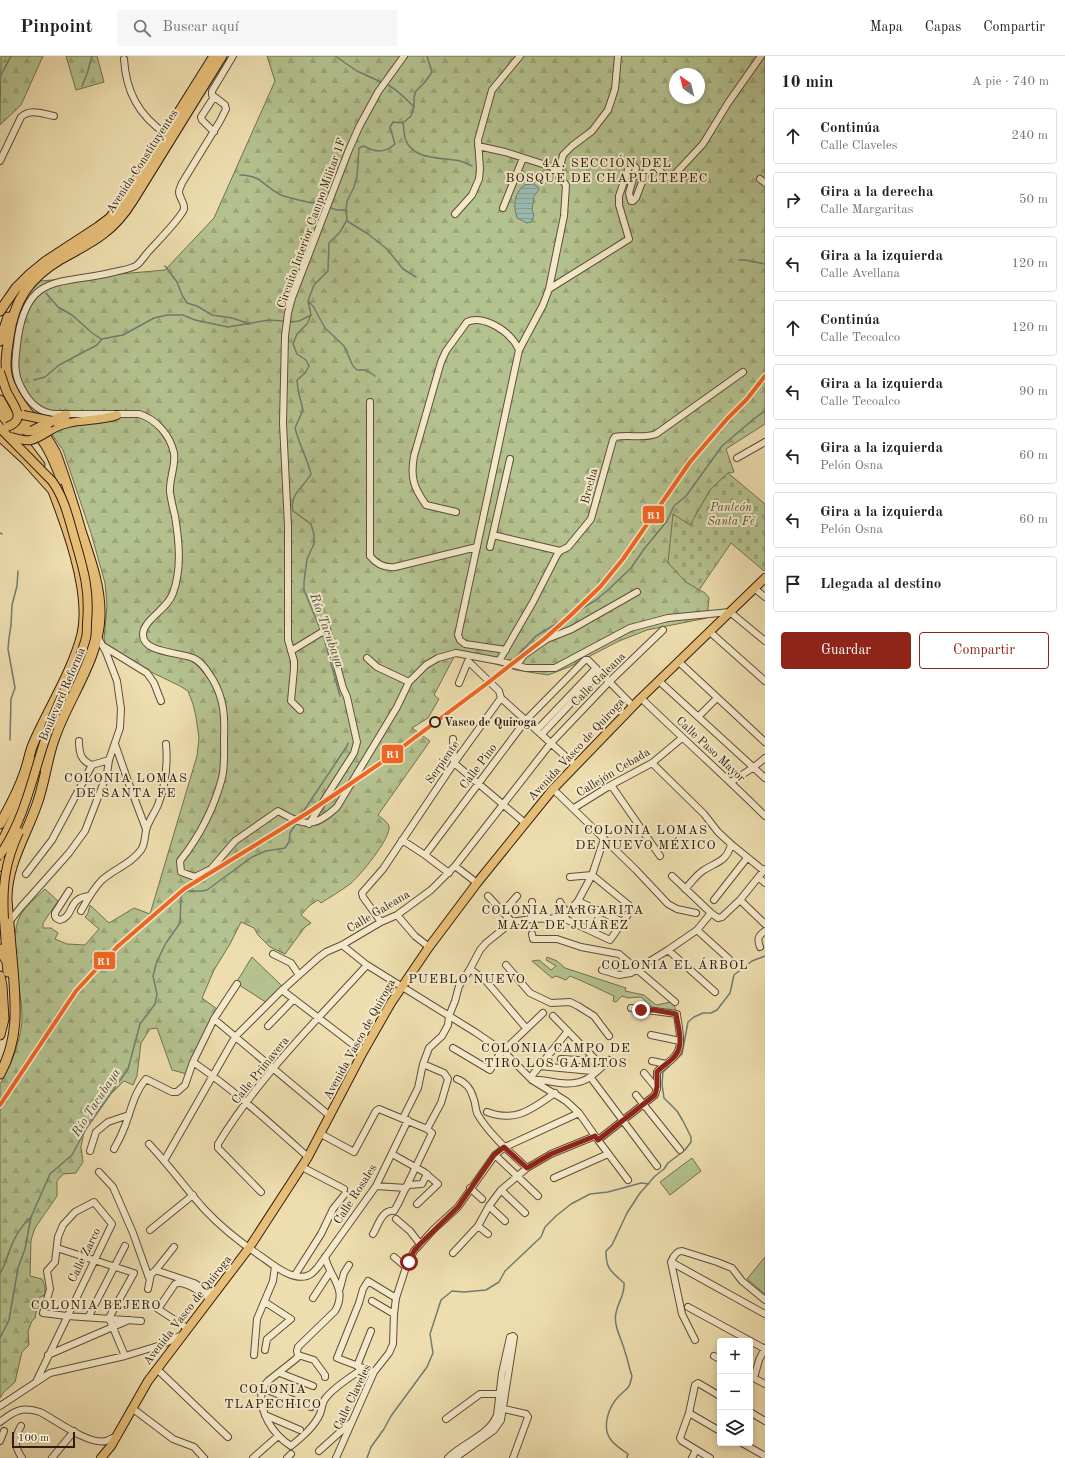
<!DOCTYPE html>
<html lang="es">
<meta charset="utf-8">
<style>
:root{--surface:#fff;--page:#f6f6f6;--text:#222;--muted:#767676;--line:#e0e0e0;--accent:#8f2418}
body{margin:0;font-family:"Old Standard TT",serif;background:var(--page);color:var(--text)}
.controls{position:absolute;right:12px;bottom:12px;display:grid;overflow:hidden;border-radius:4px;box-shadow:0 2px 6px #0003}
.controls button{width:36px;height:36px;display:grid;place-items:center;padding:0;border:0;border-bottom:1px solid var(--line);background:var(--surface);color:var(--text);font:20px sans-serif}
.compass{position:absolute;left:669px;top:12px;width:36px;height:36px;border-radius:50%;background:var(--surface);box-shadow:0 2px 6px #0003;rotate:325deg}
.scale{position:absolute;left:12px;bottom:10px;width:63px;box-sizing:border-box;padding-left:4px;border:2px solid #301d10;border-top:0;font-size:11px;line-height:14px;white-space:nowrap;color:#301d10;-webkit-text-stroke:3px #f4eacb;paint-order:stroke}
.stop{position:absolute;width:12px;height:12px;margin:-9px;border:3px solid #8f2418;border-radius:50%;background:#fff}
.stop.end{background:#8f2418;border-color:#fff;box-shadow:0 1px 4px #0008}
.list{margin:0;padding:0;list-style:none}
h2{display:flex;justify-content:space-between;align-items:center;height:52px;margin:0;padding:0 16px;font-size:17px}
h2 small{font-size:13px;font-weight:400;color:var(--muted)}
.list li{display:grid;grid-template-columns:26px 1fr auto;gap:12px;align-items:center;box-sizing:border-box;height:56px;margin:0 8px 8px;padding:0 8px;border:1px solid var(--line);border-radius:4px}
.list b{display:block;font-size:15px;white-space:nowrap}
.list p{margin:0;font-size:13px;white-space:nowrap;color:var(--muted)}
.list em{font-size:13px;font-style:normal;color:var(--muted)}
.actions{display:flex;gap:8px;padding:12px 16px}
.actions a{flex:1;padding:9px 0;border:1px solid var(--accent);border-radius:4px;text-align:center;font-size:14px;color:var(--accent)}
.actions .main{background:var(--accent);color:#fff}
.icon{flex:none;width:22px;height:22px;fill:none;stroke:currentColor;stroke-width:2;stroke-linecap:round;stroke-linejoin:round}
.map{position:relative;flex:none;width:765px;height:1402px;overflow:hidden}
header{display:flex;align-items:center;gap:24px;box-sizing:border-box;height:56px;padding:0 20px;background:var(--surface);border-bottom:1px solid var(--line)}
header strong{font-size:19px}
nav{display:flex;gap:22px;margin-inline-start:auto;font-size:14px}
.search{width:280px;height:36px;background:var(--page);display:flex;align-items:center;gap:10px;box-sizing:border-box;padding:0 14px;border-radius:4px;color:var(--muted);font-size:15px}
main{display:flex}
aside{flex:1;background:var(--surface)}
.map>svg:first-child{display:block}
</style>
<header>
<strong>Pinpoint</strong>
<div class="search"><svg class="icon" aria-label="search" viewBox="0 0 24 24"><circle cx="10" cy="10" r="6"/><path d="M15 15l6 6"/></svg>Buscar aquí</div>
<nav><a>Mapa</a><a>Capas</a><a>Compartir</a></nav>
</header>
<main>
<div class="map">
<svg width="765" height="1402" viewBox="0 0 765 1402">
<defs>
<pattern id="forest-firs" width="22" height="20" patternUnits="userSpaceOnUse"><rect width="22" height="20" fill="#b4c28f"/><path d="M5 1l3.5 6h-7zM16 11l3.5 6h-7z" fill="#9ba67a"/></pattern>
<pattern id="cemetery-stones" width="16" height="16" patternUnits="userSpaceOnUse"><rect width="16" height="16" fill="#b4c28f"/><path d="M2 7V4a2 2 0 0 1 4 0v3zM10 15v-3a2 2 0 0 1 4 0v3z" fill="#9ba67a"/></pattern>
<pattern id="water-rules" width="6" height="5" patternUnits="userSpaceOnUse"><rect width="6" height="5" fill="#9abbb1"/><path d="M0 2.5h6" fill="none" stroke="#85a097"/></pattern>
</defs>
<rect width="100%" height="100%" fill="#eedeaf"/>
<filter id="stains"><feTurbulence type="fractalNoise" baseFrequency=".005" numOctaves="4"/><feColorMatrix values="0 0 0 0 .2 0 0 0 0 .09 0 0 0 0 .02 0 0 0 .5 -.17"/></filter>
<radialGradient id="worn" r=".72"><stop offset=".6" stop-color="#630" stop-opacity="0"/><stop offset="1" stop-color="#630" stop-opacity=".3"/></radialGradient>
<path fill="#b4c28f" stroke="#727050" d="M252 901 283 931 267 947 236 927Z
M547 901 557 905 565 912 626 932 625 935 644 939 656 949 671 946 674 947 676 957 654 953 641 941 628 942 622 940 616 946 613 945 614 940C599 933 585 926 570 920L566 924 556 920 552 922 532 905 539 904 551 914 556 910 546 904Z
M692 1102 701 1115 670 1139 660 1126Z
M765 1201V1238L747 1223Z"/>
<path fill="url(#forest-firs)" stroke="#727050" fill-rule="evenodd" d="M1 0H43L21 49 0 69Z
M66 0H97L104 26 76 34Z
M267 0H765V368L726 393 734 416 728 417 710 434 690 470 673 458 686 526 705 537 709 542 707 562 647 574 619 585 569 611 548 619 516 614 482 604 455 599 434 639 439 643 428 662 412 672 430 685 378 759C381 762 387 765 389 770 392 781 359 821 350 828 341 835 330 841 321 847L318 844 309 850 301 859 311 867 305 871 285 898 270 891 258 879 254 872 241 866 230 888 214 914 202 942 217 953 187 1018 172 1014 157 972 150 973 141 987 137 1020 133 1029 124 1025 109 1040 85 1071 81 1091 83 1106 76 1117 63 1118 57 1125V1140L35 1172 31 1184 30 1220 42 1223 45 1231V1239L40 1241 38 1246 35 1262 32 1265 28 1275 29 1289 22 1296 15 1326 3 1337 0 1342V1028C11 1009 20 987 22 965 23 933 6 889 20 860 25 850 37 841 45 833L58 845 43 867V872H51L58 877 55 883 67 888 85 889 99 873 85 861 88 857 90 849 109 867 134 852 150 858 197 700 199 682 196 661 193 648 188 635 180 630 149 615 106 589 104 583 107 549 105 527 91 477 63 394 19 333 11 310 22 252 29 237 40 225 165 214 214 162 275 25ZM675 18H699V42H675Z"/>
<path fill="url(#cemetery-stones)" stroke="#727050" d="M728 417 765 448V514L764 515 731 487 699 534 686 526 668 507 673 458 690 469 710 434Z"/>
<path fill="url(#water-rules)" stroke="#707c71" d="M533 128 538 131 539 134 534 140 532 154 534 159 531 166 527 167 517 162C513 149 514 138 524 129Z"/>
<g fill="none" stroke-linecap="round" stroke-linejoin="round">
<path stroke="#707c71" stroke-width="1.5" d="M335 0 357 15 381 26
M0 21 11 0
M388 29C398 34 406 43 414 51
M82 30 87 18 92 0
M403 67C404 72 404 77 405 82 412 105 442 101 460 105 464 106 468 108 472 110
M240 119C264 120 262 130 281 139 292 143 312 147 324 149
M331 152 337 154H346
M347 165 368 178 387 193 403 213 416 221
M739 204H745L765 208
M165 210 177 226 182 239 187 247 197 250 212 259 232 262 250 268
M46 237 58 251 72 259 91 276 101 283
M308 245 313 250 325 272 344 290 353 310 357 314H366L375 320
M291 266 299 265 311 259
M34 324 45 321 59 309 97 289 102 283 123 279 154 262 167 259H183L195 264 228 271 269 264 283 265
M0 477 2 478
M321 575 304 534V526L307 503 314 488V478L311 468 293 455C289 438 304 431 311 418 307 402 299 388 295 372L303 354 298 334 297 324 305 317 309 310 306 304 297 298 293 288 297 278 307 268 311 259 308 245 314 229 328 215 329 187 340 176 347 164 346 154 347 145 354 131 357 120 359 92 364 90C376 97 385 97 395 88L390 71 393 66 403 67 411 60 414 51V41L416 35 425 26 432 16 427 0
M323 579 340 640
M515 602 536 580 596 544 609 533 631 512 644 493 667 465 674 450 686 440 722 390 755 362 765 355
M10 684 11 643 15 632 8 593 9 582 11 569 12 549 17 530 18 515
M299 762 347 690 348 687
M0 1217C5 1210 6 1204 9 1196 13 1184 21 1170 31 1161
M0 1282 9 1264 18 1212 25 1193 31 1161 50 1118 72 1099 86 1073 128 1013 140 968 155 948 157 938 153 920 157 905 166 887 180 867 181 840 187 835H202L207 834 252 801 266 795 285 792 289 786 290 777 297 766
M367 1402 371 1391 384 1373 391 1360 427 1311 433 1297 430 1278 441 1244 452 1235 464 1236 486 1234 499 1226 505 1215 541 1181 545 1171 556 1160 571 1148 590 1138 608 1136 641 1127 649 1128
M627 1402 628 1398C622 1394 615 1389 611 1384 601 1371 609 1350 619 1340 628 1331 629 1334 632 1320 629 1312 628 1304 625 1296 622 1283 613 1270 616 1257 618 1245 625 1240 624 1227 611 1215 606 1214 606 1195L612 1189 627 1157 640 1137 655 1120 664 1113 668 1107 685 1094 691 1086V1081L683 1065 677 1055 664 1042 662 1028 663 1016 682 998 688 966 694 961 703 957H711L717 954 730 937 734 919 752 905 765 900"/>
<defs>
<path id="minor" d="M233 0 212 35V39L225 49 226 53 220 65 182 127C181 130 179 133 179 136 179 142 185 146 184 153 181 162 156 187 149 195 145 199 142 205 137 209 132 213 121 214 114 216 63 229 28 215 18 281 16 299 12 315 21 331 28 345 39 357 55 358H139C156 363 170 379 174 397 176 410 169 423 170 436 171 444 173 452 175 460 179 485 182 513 173 537 168 553 144 563 143 578 142 597 179 596 193 602 202 606 208 616 213 624 224 643 225 661 224 682 224 695 225 710 222 722 214 752 199 781 180 805L181 816 195 821 211 813 235 785 278 755C305 770 313 773 337 751L397 651 409 626 426 609 438 602 456 597 499 605 526 612H555L630 572 668 562 730 556 765 585
M124 3C126 35 138 59 166 78
M214 76 202 64 201 61 214 41
M478 90 505 96 552 111 566 129 564 160 549 233 543 249 519 294 458 579 460 584 465 588 506 594
M0 105 21 61C30 52 43 58 54 60
M558 119 563 99 572 90 592 75 608 54 615 33 618 0
M760 123 765 127
M503 152 523 102
M455 158 472 139 479 123 480 113 478 84 492 34 520 0
M549 233 629 183 619 149V140L629 111 633 109 636 112 629 137 631 145H633L636 142 647 113 652 109 656 110 665 121H671L676 117 703 88 728 47 761 0
M370 346V500C377 509 385 512 395 511L477 491
M737 402 765 386
M456 456 426 449C414 432 410 422 414 400L441 306 446 295 467 266C481 259 503 272 512 283 515 286 517 290 519 294
M493 479 560 495
M490 491 510 403
M755 533 765 541
M710 576 765 625
M103 590 147 617 154 627 161 645
M291 595 327 573 343 632 347 641 357 686 354 697 309 768
M367 602 377 611 409 626
M499 605 533 546 557 499 560 495 568 491 591 463 613 384 615 381C629 378 643 383 656 378L743 316
M679 606 765 686
M517 609 524 599 547 583 572 573 637 536
M659 625 765 722
M459 627 468 605 499 635 501 642 575 709
M641 642C682 682 725 720 765 760
M300 654 291 645 294 613V605L288 584V470L283 367 285 280 288 257 292 242 348 96 359 71 378 36 404 0
M698 661 717 642
M537 674 596 612
M542 678 600 616
M453 683 454 707 525 767
M79 685C79 697 81 705 92 709
M115 688 129 728 146 773
M652 707 704 758 718 776 731 788 764 815
M731 726 754 711 765 702
M611 729 660 800
M553 733 636 814 668 848 677 853 696 857
M574 752 611 729 652 707 682 682
M402 784 425 799 449 817
M425 799 526 664 585 604H588L633 650
M455 810 477 827
M26 818 52 784 92 709 109 704
M672 820 711 857 718 862 722 861 740 844 765 813
M759 822 765 827
M685 833C691 827 697 818 704 814 716 806 727 806 731 788
M69 835 55 857V860L56 862 60 864C75 860 67 842 89 840
M488 840 512 866
M714 844 747 802
M740 844 765 868
M578 845 623 866
M560 846 567 858
M81 855C87 844 93 833 102 824 114 813 131 808 141 794 146 787 144 779 147 771 150 763 155 756 158 749 166 728 168 710 166 688
M503 856 517 840
M397 859 415 880 429 891
M563 862 578 845 592 819 604 783
M531 863 532 846
M9 866 21 851 69 797 85 775 107 718 109 704 120 672 121 653 117 625 106 596 97 580
M381 866 363 841 362 837 383 813 454 707 501 642
M697 874 729 903
M532 878 533 883H557L581 891 619 898 675 946
M342 889 367 909 475 976 503 995 532 1024 566 1045 579 1057 598 1084 628 1124
M760 891C757 883 758 880 765 875
M668 894 715 936
M273 898 291 907 299 919
M506 909 530 937 551 947 570 946 578 950 594 960 609 980
M470 913 486 925 526 972
M602 914 619 919 631 917 668 894 697 874 711 857
M282 934 363 996
M553 960 597 1005
M214 963 330 1060
M268 970 294 943
M651 979 680 985
M453 992 490 1014 499 999 543 957
M561 1003 597 1005
M652 1005 666 1008
M193 1006C234 1034 271 1068 308 1101
M423 1008 444 1017 448 1023 441 1047 427 1073
M539 1010 592 1015
M644 1017 657 1033
M530 1022 568 975
M591 1022 657 1110
M457 1023C465 1026 471 1033 473 1041 476 1047 475 1054 478 1059 490 1079 510 1096 527 1112
M532 1024C542 1023 550 1026 560 1027 584 1030 593 1020 609 1004
M636 1039 680 1094
M487 1056C516 1067 532 1053 555 1037
M403 1062 418 1032 423 1008 429 992 442 980 448 969 449 960 455 945 459 930 470 913 480 894 486 887 512 866 531 863 563 862 610 884 631 854 630 850 592 819 570 821
M321 1078 354 1096 376 1055 379 1053 427 1073 432 1077 398 1148 394 1155C382 1153 378 1170 373 1178
M598 1084 655 1039 657 1031V1016C662 1010 669 1007 674 1001 685 990 678 971 677 958L631 952
M149 1088C169 1109 186 1133 205 1154 222 1172 241 1187 262 1201 273 1209 296 1228 311 1218 314 1216 316 1213 318 1211L376 1130 408 1064
M114 1093C118 1086 122 1078 125 1070 131 1054 134 1037 146 1023L172 1036H177L185 1029 193 1006 214 963 237 928
M90 1095 96 1076 108 1066 129 1059
M392 1098 424 1116 438 1128 417 1148
M495 1099 538 1140
M164 1105 235 981 280 936 318 902 326 896 342 889 381 866 397 859 431 834 455 810 551 687 609 626 663 574
M302 1111 344 1133
M99 1116 113 1131 133 1177 149 1222
M554 1122 608 1098
M408 1129 422 1128 427 1118
M376 1130 406 1132
M470 1132 482 1143
M501 1134 525 1157
M261 1136 218 1092V1088C258 1022 315 966 367 909
M489 1150 505 1165
M396 1163 410 1175 420 1188
M478 1170 488 1178
M150 1174 193 1139
M57 1192 134 1217 109 1262 125 1300
M453 1197 478 1170 489 1150 501 1134 527 1112 551 1098 595 1080
M394 1201 406 1211
M671 1206 765 1258
M155 1215 174 1191
M295 1219 321 1178 333 1153 345 1138
M340 1232 344 1217 349 1209
M148 1233 151 1218 155 1215H158L194 1227 214 1239
M313 1242 330 1216
M372 1245 394 1258
M265 1246 291 1263 267 1283 265 1294
M688 1251 765 1293
M89 1260 125 1190
M187 1272 158 1253 175 1228C184 1223 203 1238 211 1243
M695 1284 682 1258 671 1206C673 1201 676 1195 682 1195L717 1206 732 1212 742 1225 765 1244
M48 1299 129 1264
M254 1299 257 1263 273 1225 275 1210
M298 1299 297 1295 298 1291 335 1255C348 1233 330 1222 325 1201
M298 1299 314 1304 325 1319V1321
M714 1300 720 1303
M357 1310 371 1275
M157 1313 228 1381
M374 1316 337 1302 359 1247 363 1233 368 1225 396 1242
M280 1317 313 1330
M750 1320 765 1328
M754 1322 759 1304 765 1292
M36 1326 112 1168 94 1146 75 1156 63 1169 58 1181 55 1206 47 1215 50 1233 43 1257 67 1260 141 1265
M262 1332C258 1355 272 1378 291 1390 302 1381 314 1371 320 1358 322 1353 322 1347 325 1343 332 1333 353 1319 364 1312
M262 1332 311 1351
M262 1332 268 1325 297 1302 298 1299
M0 1350 50 1317 125 1300 161 1289 182 1279
M132 1352 173 1383 194 1391 204 1402
M500 1352 526 1358 528 1361 513 1402
M750 1356 765 1365
M689 1357 720 1375
M265 1359 300 1374
M446 1363 480 1338H500
M0 1366C14 1355 22 1350 40 1356 56 1364 88 1389 106 1385 109 1384 112 1382 115 1381
M21 1370C14 1382 14 1390 22 1402
M0 1385 4 1375
M742 1387 765 1400
M319 1395 349 1368
M52 1402 74 1375
M253 1402 278 1380
M287 1402 291 1398
M336 1402 374 1316 389 1297 393 1288 394 1258 396 1242 406 1211 414 1195 433 1174 458 1151 495 1099 505 1091 579 1057
M448 1402C462 1387 489 1380 497 1359L502 1317 510 1281 513 1280 514 1281 501 1364 494 1374 455 1402
M692 1402 696 1394
M710 1402 682 1385 680 1382 689 1357 695 1329 698 1327 720 1340"/>
<path id="major" d="M21 362C43 380 51 398 61 424
M49 375C70 361 95 367 117 359
M0 381 25 404 51 433
M62 653C73 629 87 604 93 579 100 545 87 511 78 479
M42 711 46 693
M0 789 23 741 32 705
M0 811 10 800
M4 863 7 905
M101 1402 111 1390 148 1325 249 1192 308 1101 363 996 391 947 429 891 477 827 553 733 641 642 765 522"/>
<path id="highway" d="M0 255 16 232 30 218 46 205 98 171 110 162 124 144 214 0
M0 285 8 261
M0 344C8 358 14 372 31 376
M0 356 40 409
M52 365 66 359
M0 768C9 752 18 736 24 718 28 708 29 697 34 686 49 652 73 614 82 578 92 534 64 463 48 422
M0 893 7 906 8 916
M0 920 2 930 4 963 0 979
M0 1018C19 983 16 951 13 913 11 890 9 867 7 845 6 810 26 780 37 748 45 726 47 702 55 681 69 641 99 603 100 560 101 531 90 502 81 475 74 450 66 425 57 400 45 372 18 352 8 323 4 310 7 294 9 281 14 244 29 222 61 203 75 195 90 188 103 178 115 169 125 157 133 144L222 0"/>
</defs>
<use href="#minor" stroke="#604d38" stroke-width="8"/>
<use href="#major" stroke="#301d10" stroke-width="10"/>
<use href="#highway" stroke="#301d10" stroke-width="11"/>
<use href="#minor" stroke="#f4eacb" stroke-width="6"/>
<use href="#major" stroke="#e7bf78" stroke-width="8"/>
<use href="#highway" stroke="#e7bf78" stroke-width="9"/>
<defs>
<path id="major-bridge" d="M0 316C2 322 4 328 6 334 11 347 29 363 7 371
M23 359 52 365
M0 372 52 425C65 443 69 464 75 484 84 515 90 535 87 567 87 572 87 578 86 582 77 615 58 643 48 675 33 717 26 761 0 799
M11 381C30 387 33 385 49 375
M4 863C2 830 5 806 19 776"/>
<path id="highway-bridge" d="M32 375 52 365"/>
</defs>
<use href="#major-bridge" stroke="#301d10" stroke-width="10" stroke-linecap="butt"/>
<use href="#highway-bridge" stroke="#301d10" stroke-width="11" stroke-linecap="butt"/>
<use href="#major-bridge" stroke="#e7bf78" stroke-width="8"/>
<use href="#highway-bridge" stroke="#e7bf78" stroke-width="9"/>
<defs>
<path id="rail-1" d="M0 1049 76 935 117 891 184 833 309 756 334 739 385 704 485 629 544 583 571 559 600 531 623 503 690 406 727 363 747 343 765 320"/>
</defs>
<use href="#rail-1" stroke="#f4eacb" stroke-width="7"/>
<use href="#rail-1" stroke="#f26522" stroke-width="4"/>
</g>
<g fill="none" stroke-linecap="round" stroke-linejoin="round">
<path stroke="#8f2418" stroke-width="5" d="M409 1206 414 1195 420 1188 458 1151 494 1099 504 1091 527 1112 551 1098 595 1080 598 1084 655 1039 657 1031V1016C662 1010 669 1007 674 1001 685 990 678 971 676 958L654 954H641"/>
</g>
<circle fill="#f4eacb" stroke="#301d10" stroke-width="2" cx="435" cy="666" r="5"/>
<g text-anchor="middle" stroke-width="4" stroke-linejoin="round" paint-order="stroke">
<g font-size="12" fill="#301d10" stroke="#f4eacb">
<text transform="translate(142 105) rotate(-57)" y="4">Avenida Constituyentes</text>
<text transform="translate(311 167) rotate(-70)" y="4">Circuito Interior Campo Militar 1F</text>
<text transform="translate(589 430) rotate(-75)" y="4">Brecha</text>
<text transform="translate(598 623) rotate(-45)" y="4">Calle Galeana</text>
<text transform="translate(62 638) rotate(-67)" y="4">Boulevard Reforma</text>
<text transform="translate(576 693) rotate(-47)" y="4">Avenida Vasco de Quiroga</text>
<text transform="translate(711 693) rotate(43)" y="4">Calle Paso Mayor</text>
<text transform="translate(442 706) rotate(-55)" y="4">Serpiente</text>
<text transform="translate(478 710) rotate(-53)" y="4">Calle Pino</text>
<text transform="translate(613 716) rotate(-31)" y="4">Callejón Cebada</text>
<text transform="translate(378 855) rotate(-31)" y="4">Calle Galeana</text>
<text transform="translate(359 983) rotate(-61)" y="4">Avenida Vasco de Quiroga</text>
<text transform="translate(260 1014) rotate(-51)" y="4">Calle Primavera</text>
<text transform="translate(355 1138) rotate(-57)" y="4">Calle Rosales</text>
<text transform="translate(84 1199) rotate(-64)" y="4">Calle Zarco</text>
<text transform="translate(187 1254) rotate(-52)" y="4">Avenida Vasco de Quiroga</text>
<text transform="translate(352 1341) rotate(-64)" y="4">Calle Claveles</text>
</g>
<g font-size="12" font-style="italic" fill="#584f36" stroke="#f4eacb">
<text x="731" y="455">Panteón<tspan x="731" dy="14">Santa Fé</tspan></text>
</g>
<g font-size="12" font-weight="bold" fill="#301d10" stroke="#f4eacb" text-anchor="start">
<text x="444" y="670">Vasco de Quiroga</text>
</g>
<g font-size="13" letter-spacing="1" fill="#301d10" stroke="#f4eacb">
<text x="607" y="111">4A. SECCIÓN DEL<tspan x="607" dy="15">BOSQUE DE CHAPULTEPEC</tspan></text>
<text x="126" y="726">COLONIA LOMAS<tspan x="126" dy="15">DE SANTA FE</tspan></text>
<text x="646" y="778">COLONIA LOMAS<tspan x="646" dy="15">DE NUEVO MÉXICO</tspan></text>
<text x="563" y="858">COLONIA MARGARITA<tspan x="563" dy="15">MAZA DE JUÁREZ</tspan></text>
<text x="675" y="913">COLONIA EL ÁRBOL</text>
<text x="467" y="927">PUEBLO NUEVO</text>
<text x="556" y="996">COLONIA CAMPO DE<tspan x="556" dy="15">TIRO LOS GAMITOS</tspan></text>
<text x="96" y="1253">COLONIA BEJERO</text>
<text x="273" y="1337">COLONIA<tspan x="273" dy="15">TLAPECHICO</tspan></text>
</g>
<g font-size="13" font-style="italic" fill="#504c40" stroke="#f4eacb">
<text transform="translate(328 574) rotate(70)" y="5">Río Tacubaya</text>
<text transform="translate(95 1046) rotate(-57)" y="5">Río Tacubaya</text>
</g>
</g>
<g stroke="#f4eacb" stroke-width="1.5">
<rect x="642" y="449" width="23" height="19" rx="4" fill="#f26522"/>
<rect x="381" y="688" width="23" height="20" rx="4" fill="#f26522"/>
<rect x="93" y="895" width="23" height="19" rx="4" fill="#f26522"/>
</g>
<g font-size="11" text-anchor="middle" font-weight="bold" fill="#fff">
<text x="654" y="463">R1</text>
<text x="393" y="702">R1</text>
<text x="104" y="909">R1</text>
</g>
<rect width="100%" height="100%" filter="url(#stains)"/>
<rect width="100%" height="100%" fill="url(#worn)"/>
</svg>
<div class="controls">
<button>+</button>
<button>−</button>
<button><svg class="icon" aria-label="layers" viewBox="0 0 24 24"><path d="M12 4l9 5-9 5-9-5zM3 14l9 5 9-5"/></svg></button>
</div>
<svg class="compass" viewBox="-18 -18 36 36"><path d="M0-13l5 13h-10z" fill="#e53935"/><path d="M0 13l5-13h-10z" fill="#767676"/></svg>
<div class="scale">100 m</div>
<div class="stop" style="left:409px;top:1206px"></div>
<div class="stop end" style="left:641px;top:954px"></div>
</div>
<aside>
<h2>10 min<small>A pie · 740 m</small></h2>
<ul class="list">
<li><svg class="icon" aria-label="ahead" viewBox="0 0 24 24"><path d="M12 20V5M6 11l6-6 6 6"/></svg><div><b>Continúa</b><p>Calle Claveles</p></div><em>240 m</em></li>
<li><svg class="icon" aria-label="right" viewBox="0 0 24 24"><path d="M7 20v-9h11M14 6l5 5-5 5"/></svg><div><b>Gira a la derecha</b><p>Calle Margaritas</p></div><em>50 m</em></li>
<li><svg class="icon" aria-label="left" viewBox="0 0 24 24"><path d="M17 20v-9H6M10 6l-5 5 5 5"/></svg><div><b>Gira a la izquierda</b><p>Calle Avellana</p></div><em>120 m</em></li>
<li><svg class="icon" aria-label="ahead" viewBox="0 0 24 24"><path d="M12 20V5M6 11l6-6 6 6"/></svg><div><b>Continúa</b><p>Calle Tecoalco</p></div><em>120 m</em></li>
<li><svg class="icon" aria-label="left" viewBox="0 0 24 24"><path d="M17 20v-9H6M10 6l-5 5 5 5"/></svg><div><b>Gira a la izquierda</b><p>Calle Tecoalco</p></div><em>90 m</em></li>
<li><svg class="icon" aria-label="left" viewBox="0 0 24 24"><path d="M17 20v-9H6M10 6l-5 5 5 5"/></svg><div><b>Gira a la izquierda</b><p>Pelón Osna</p></div><em>60 m</em></li>
<li><svg class="icon" aria-label="left" viewBox="0 0 24 24"><path d="M17 20v-9H6M10 6l-5 5 5 5"/></svg><div><b>Gira a la izquierda</b><p>Pelón Osna</p></div><em>60 m</em></li>
<li><svg class="icon" aria-label="arrive" viewBox="0 0 24 24"><path d="M6 21V4h12l-3 4 3 4H6"/></svg><div><b>Llegada al destino</b></div></li>
</ul>
<div class="actions"><a class="main">Guardar</a><a>Compartir</a></div>
</aside>
</main>
